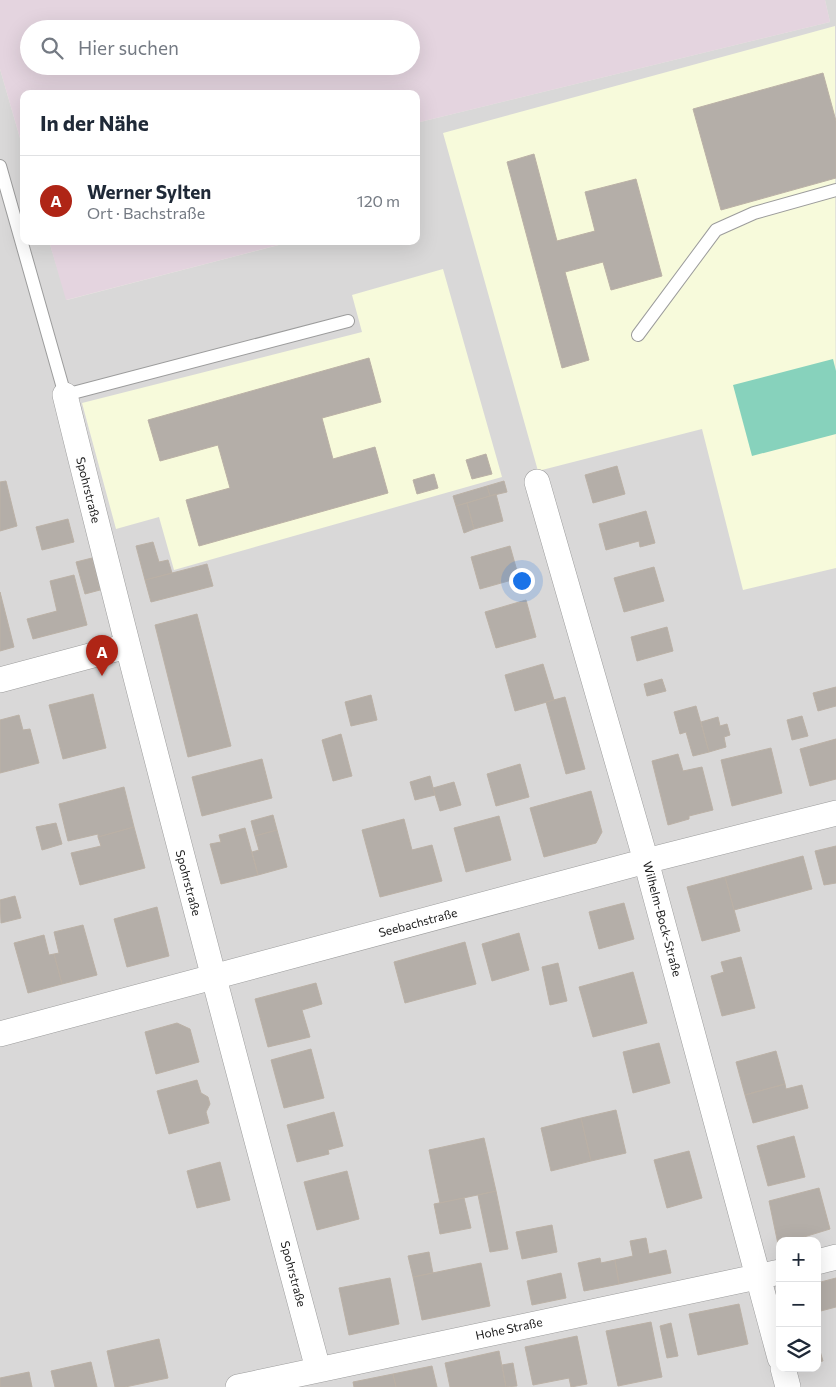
<!DOCTYPE html>
<html lang="de">
<meta charset="utf-8">
<style>
:root{--surface:#fff;--page:#f6f6f7;--text:#1f2937;--muted:#747a83;--line:#e0e1e3;--accent:#af2516}
body{margin:0;font-family:Commissioner,sans-serif;background:var(--page);color:var(--text)}
.controls{position:absolute;right:15px;bottom:15px;display:grid;overflow:hidden;border-radius:10px;box-shadow:0 5px 20px #0002}
.controls button{width:45px;height:45px;display:grid;place-items:center;padding:0;border:0;border-bottom:1px solid var(--line);background:var(--surface);color:var(--text);font:25px sans-serif}
.you{position:absolute;left:521px;top:580px;width:18px;height:18px;margin:-12px;border:4px solid #fff;border-radius:50%;background:#1a73e8;box-shadow:0 0 0 8px #1a73e833}
.badge{display:grid;place-items:center;width:32px;height:32px;border-radius:50%;background:var(--accent);color:#fff;font-size:16px;font-weight:700}
.pin{position:absolute;translate:-50% -41px;filter:drop-shadow(0 1px 2px #0008)}
.pin::after{content:'';position:absolute;top:26px;width:18px;height:15px;background:inherit;clip-path:polygon(0 0,100% 0,50% 100%)}
.list{margin:0;padding:0;list-style:none}
h2{display:flex;justify-content:space-between;align-items:center;height:65px;margin:0;padding:0 20px;font-size:21px}
h2 small{font-size:16px;font-weight:400;color:var(--muted)}
.list li{display:grid;grid-template-columns:32px 1fr auto;gap:15px;align-items:center;box-sizing:border-box;height:90px;padding:0 20px;border-top:1px solid var(--line)}
.list b{display:block;font-size:19px;white-space:nowrap}
.list p{margin:0;font-size:16px;white-space:nowrap;color:var(--muted)}
.list em{font-size:16px;font-style:normal;color:var(--muted)}
.icon{flex:none;width:28px;height:28px;fill:none;stroke:currentColor;stroke-width:2;stroke-linecap:round;stroke-linejoin:round}
.map{position:relative;flex:none;width:836px;height:1387px;overflow:hidden}
.search{position:absolute;background:var(--surface);box-shadow:0 5px 20px #0002;left:20px;top:20px;width:400px;height:55px;display:flex;align-items:center;gap:12px;box-sizing:border-box;padding:0 18px;border-radius:28px;color:var(--muted);font-size:19px}
.panel{position:absolute;background:var(--surface);box-shadow:0 5px 20px #0002;left:20px;top:90px;width:400px;height:155px;border-radius:10px}
.map>svg:first-child{display:block}
</style>
<div class="map">
<svg width="836" height="1387" viewBox="0 0 836 1387">
<rect width="100%" height="100%" fill="#ebe9e1"/>
<path fill="#d9d8d8" fill-rule="evenodd" d="M825 0H836V1387H0V69L24 152V241H49L67 300 294 241H416V123L830 22ZM780 1241H817V1368H780Z"/>
<path fill="#e4d4df" fill-rule="evenodd" d="M0 0H825L830 22 416 123V94H24V152L0 69ZM29 29H411V66H29Z
M49 241H294L66 300Z"/>
<path fill="#f7fadb" d="M835 26 836 568 743 590 702 429 538 471 443 133Z
M443 269 502 477 174 570 159 517 116 529 82 403 362 332 352 295Z"/>
<path fill="#87d2bc" d="M833 359 836 371V434L752 456 733 385Z"/>
<path fill="#b4aea8" stroke="#bbb1a6" d="M823 73 836 121V178L721 210 693 109Z
M534 154 557 241 595 231 585 192 636 179 662 276 611 290 603 262 565 272 589 360 562 368 507 162Z
M369 358 381 402 322 418 333 459 375 447 388 493 199 546 186 500 230 488 218 445 160 461 148 420Z
M486 454 492 474 472 479 466 460Z
M617 466 625 494 593 503 585 475Z
M434 474 438 488 417 494 413 480Z
M6 481 17 526 0 531V482Z
M504 481 507 492 490 496 487 486Z
M487 486 490 496 456 506 453 496Z
M496 494 503 521 474 529 467 503Z
M467 503 474 529 464 533 456 506Z
M646 511 655 543 640 547 639 541 606 550 599 524Z
M68 519 74 542 42 550 36 527Z
M153 542 159 562 168 560 172 573 145 580 136 546Z
M510 546 519 578 480 589 471 557Z
M92 558 100 590 85 594 76 562Z
M207 564 213 586 151 602 145 580Z
M654 567 664 601 624 612 614 578Z
M74 575 87 625 33 639 27 619 57 611 50 581Z
M0 592 14 647 0 651Z
M526 600 536 637 496 648 485 612Z
M197 614 231 746 188 757 155 625Z
M667 627 673 651 637 661 631 637Z
M543 664 554 700 515 711 505 675Z
M662 679 666 691 647 696 644 684Z
M836 687V706L818 711 813 693Z
M93 694 106 748 63 759 49 705Z
M371 695 377 720 351 726 345 702Z
M565 697 585 769 566 774 546 702Z
M696 706 709 752 693 756 686 732 680 734 674 712Z
M19 715 23 730 30 729 39 763 0 773V720Z
M802 716 808 736 792 740 787 720Z
M718 717 720 726 727 724 730 735 724 737 726 747 709 752 701 722Z
M341 734 352 776 333 781 322 740Z
M836 739V779L810 786 800 749Z
M771 748 782 793 732 806 721 760Z
M678 754 683 771 702 767 713 810 689 816V819L668 825 652 761Z
M262 759 272 798 202 816 192 777Z
M520 764 529 797 496 806 487 774Z
M430 776 435 795 415 800 410 782Z
M454 782 461 805 440 811 433 788Z
M124 787 134 827 98 837V834L68 841 59 804Z
M591 791 602 832 596 843 544 857 530 808Z
M273 815 277 830 255 836 251 821Z
M499 816 511 860 466 872 454 828Z
M404 819 412 850 432 845 442 881 380 897 362 830Z
M56 823 62 844 42 850 36 827Z
M134 827 145 868 80 885 71 853 101 846 98 837Z
M245 828 258 875 221 884 210 844 221 842 219 835Z
M277 830 287 867 258 875 252 852 259 850 255 836Z
M836 846V883L824 885 815 851Z
M803 856 812 889 734 910 725 877Z
M725 877 740 931 702 941 687 887Z
M15 896 21 918 1 923 0 900Z
M624 903 634 939 599 949 589 912Z
M157 907 169 956 127 967 114 919Z
M83 925 97 975 62 984 54 954 59 953 54 932Z
M519 933 529 970 492 981 482 944Z
M44 935 49 955 54 954 62 984 28 993 14 943Z
M465 942 476 984 405 1003 394 962Z
M741 957 755 1008 722 1016 711 976 724 972 721 962Z
M558 963 567 1001 550 1005 542 967Z
M633 972 647 1023 593 1037 579 987Z
M316 983 322 1004 302 1010 310 1037 268 1047 255 999Z
M177 1023 190 1029 199 1062 156 1074 145 1032Z
M659 1043 670 1083 633 1093 623 1052Z
M311 1049 324 1098 284 1108 271 1060Z
M776 1051 785 1084 745 1095 736 1062Z
M197 1080 201 1093 208 1097 210 1104 206 1112 209 1123 169 1134 157 1091Z
M785 1084 786 1089 802 1085 808 1108 753 1123 745 1095Z
M616 1110 626 1153 591 1161 581 1118Z
M334 1112 343 1146 328 1150 329 1154 297 1162 287 1125Z
M581 1118 591 1161 551 1171 541 1128Z
M794 1136 805 1177 768 1186 757 1146Z
M484 1138 496 1191 440 1203 429 1150Z
M689 1151 702 1198 667 1208 654 1160Z
M220 1162 230 1200 197 1208 187 1171Z
M347 1171 359 1219 317 1230 304 1182Z
M819 1188 830 1229 791 1241H780L778 1244 769 1201Z
M496 1191 508 1249 490 1252 478 1195Z
M464 1198 471 1228 440 1234 434 1204Z
M552 1225 557 1252 522 1259 516 1232Z
M646 1238 649 1254 666 1250 671 1273 619 1284 615 1260 633 1256 630 1241Z
M429 1252 433 1273 413 1277 408 1256Z
M600 1258 601 1263 615 1260 619 1284 584 1291 578 1263Z
M481 1263 490 1306 422 1320 413 1277Z
M561 1273 566 1298 532 1305 527 1281Z
M390 1278 399 1324 349 1335 339 1288Z
M836 1278V1307L817 1312V1283Z
M739 1304 748 1344 698 1355 689 1314Z
M651 1322 662 1377 618 1386 606 1331Z
M671 1323 678 1356 667 1358 660 1326Z
M577 1336 587 1384 571 1387 569 1378 533 1385 525 1347Z
M159 1339 168 1378 125 1387H115L107 1351Z
M817 1341 823 1361 817 1362Z
M499 1351 506 1387H450L445 1363Z
M91 1362 97 1387H55L51 1371Z
M513 1363 517 1386 506 1387 502 1365Z
M432 1366 437 1387H396L393 1374Z
M29 1372 32 1387H0V1378Z
M393 1374 396 1387H354L353 1382Z"/>
<g fill="none" stroke-linecap="round" stroke-linejoin="round">
<defs>
<path id="lane" d="M0 166 65 395 348 321
M638 335 716 230 754 213 836 190"/>
<path id="street" d="M65 395C145 721 231 1045 318 1369
M537 482 646 861 780 1358
M0 680 127 646
M0 1034 646 861 836 813
M817 1262 836 1257
M783 1368 788 1387
M238 1387 780 1272"/>
</defs>
<use href="#lane" stroke="#9c9c9c" stroke-width="14"/>
<use href="#street" stroke="#9c9c9c" stroke-width="26"/>
<use href="#lane" stroke="#fff" stroke-width="12"/>
<use href="#street" stroke="#fff" stroke-width="25"/>
</g>
<g text-anchor="middle" stroke-width="4" stroke-linejoin="round" paint-order="stroke">
<g font-size="12" fill="#1b1b1b" stroke="#fff">
<text transform="translate(88 490) rotate(76)" y="4">Spohrstraße</text>
<text transform="translate(188 883) rotate(75)" y="4">Spohrstraße</text>
<text transform="translate(662 919) rotate(75)" y="4">Wilhelm-Bock-Straße</text>
<text transform="translate(418 923) rotate(-15)" y="4">Seebachstraße</text>
<text transform="translate(293 1274) rotate(75)" y="4">Spohrstraße</text>
<text transform="translate(509 1329) rotate(-12)" y="4">Hohe Straße</text>
</g>
</g>
</svg>
<div class="controls">
<button>+</button>
<button>−</button>
<button><svg class="icon" aria-label="layers" viewBox="0 0 24 24"><path d="M12 4l9 5-9 5-9-5zM3 14l9 5 9-5"/></svg></button>
</div>
<div class="you"></div>
<div class="pin badge" style="left:102px;top:676px">A</div>
<div class="search"><svg class="icon" aria-label="search" viewBox="0 0 24 24"><circle cx="10" cy="10" r="6"/><path d="M15 15l6 6"/></svg>Hier suchen</div>
<section class="panel">
<h2>In der Nähe<small></small></h2>
<ul class="list">
<li><span class="badge">A</span><div><b>Werner Sylten</b><p>Ort · Bachstraße</p></div><em>120 m</em></li>
</ul>
</section>
</div>
